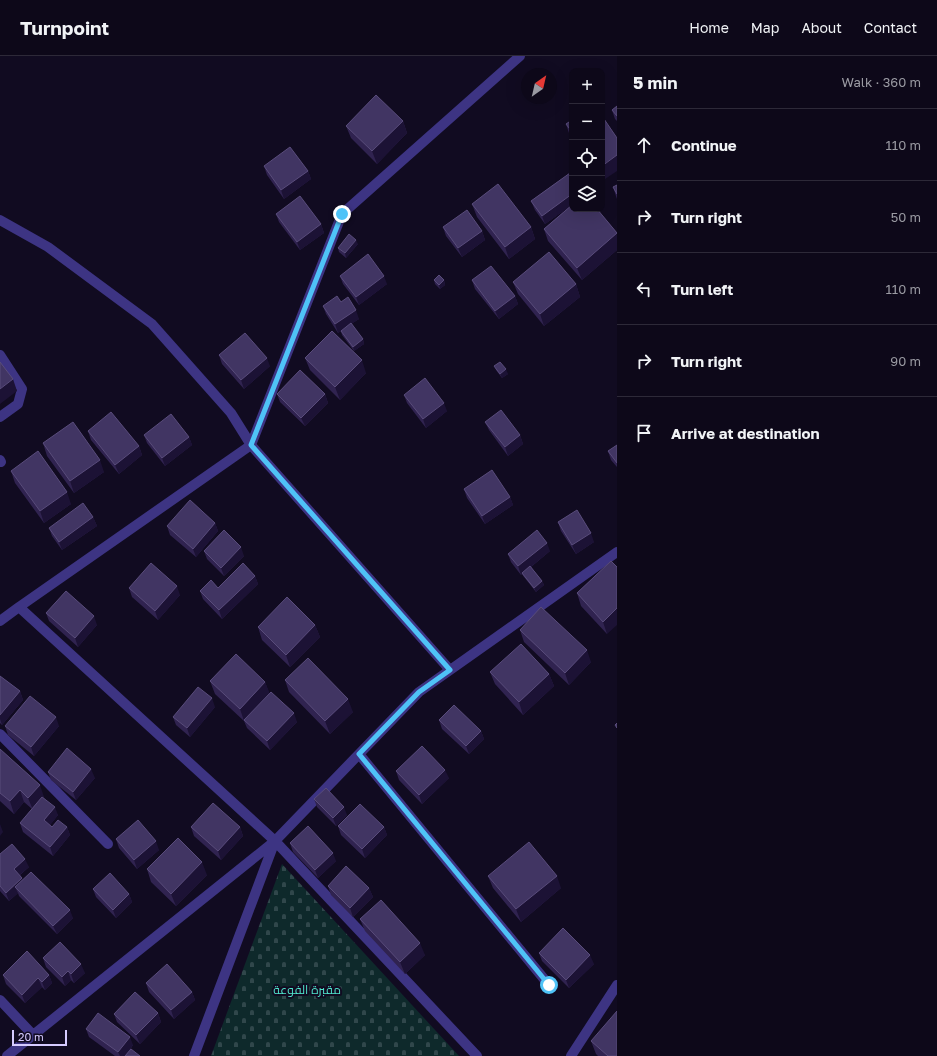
<!DOCTYPE html>
<meta charset="utf-8">
<style>
:root{--surface:#0d0819;--page:#1b1626;--text:#f1f3f6;--muted:#9a9aa2;--line:#2d2938}
body{margin:0;font-family:"Golos Text",Cairo,sans-serif;background:var(--page);color:var(--text)}
.controls{position:absolute;right:12px;top:12px;display:grid;overflow:hidden;border-radius:8px;box-shadow:0 4px 16px #0002}
.controls button{width:36px;height:36px;display:grid;place-items:center;padding:0;border:0;border-bottom:1px solid var(--line);background:var(--surface);color:var(--text);font:20px sans-serif}
.compass{position:absolute;left:521px;top:12px;width:36px;height:36px;border-radius:50%;background:var(--surface);box-shadow:0 4px 16px #0002;rotate:34deg}
.scale{position:absolute;left:12px;bottom:10px;width:55px;box-sizing:border-box;padding-left:4px;border:2px solid #d6cbff;border-top:0;font-size:11px;line-height:14px;white-space:nowrap;color:#d6cbff;-webkit-text-stroke:3px #110b21;paint-order:stroke}
.stop{position:absolute;width:12px;height:12px;margin:-9px;border:3px solid #4fc3f7;border-radius:50%;background:#fff}
.stop.end{background:#4fc3f7;border-color:#fff;box-shadow:0 1px 4px #0008}
.list{margin:0;padding:0;list-style:none}
h2{display:flex;justify-content:space-between;align-items:center;height:52px;margin:0;padding:0 16px;font-size:17px}
h2 small{font-size:13px;font-weight:400;color:var(--muted)}
.list li{display:grid;grid-template-columns:26px 1fr auto;gap:12px;align-items:center;box-sizing:border-box;height:72px;padding:0 16px;border-top:1px solid var(--line)}
.list b{display:block;font-size:15px;white-space:nowrap}
.list em{font-size:13px;font-style:normal;color:var(--muted)}
.icon{flex:none;width:22px;height:22px;fill:none;stroke:currentColor;stroke-width:2;stroke-linecap:round;stroke-linejoin:round}
.map{position:relative;flex:none;width:617px;height:1000px;overflow:hidden}
header{display:flex;align-items:center;gap:24px;box-sizing:border-box;height:56px;padding:0 20px;background:var(--surface);border-bottom:1px solid var(--line)}
header strong{font-size:19px}
nav{display:flex;gap:22px;margin-inline-start:auto;font-size:14px}
main{display:flex}
aside{flex:1;background:var(--surface)}
.map>svg:first-child{display:block}
</style>
<header>
<strong>Turnpoint</strong>
<nav><a>Home</a><a>Map</a><a>About</a><a>Contact</a></nav>
</header>
<main>
<div class="map">
<svg width="617" height="1000" viewBox="0 0 617 1000">
<defs>
<pattern id="cemetery-stones" width="16" height="16" patternUnits="userSpaceOnUse"><rect width="16" height="16" fill="#0e292b"/><path d="M2 7V4a2 2 0 0 1 4 0v3zM10 15v-3a2 2 0 0 1 4 0v3z" fill="#30474b"/></pattern>
</defs>
<rect width="100%" height="100%" fill="#110b21"/>
<path fill="url(#cemetery-stones)" d="M282 808 459 1000H211Z"/>
<g fill="none" stroke-linecap="round" stroke-linejoin="round">
<path stroke="#3d3483" stroke-width="10" d="M0 164 48 191 152 268 231 357 251 389 258 397 450 614
M0 299 22 333 18 348 0 361
M0 404 1 406
M19 551 251 389 342 158 520 0
M0 565 19 551 275 785 477 1000
M0 678 108 788
M359 698 549 929
M0 944 33 979
M7 1000 275 785 419 636 617 496
M194 1000 275 785
M571 1000 617 929"/>
</g>
<path fill="#302350" d="M617 50V65L615 63 612 54Z
M572 64V82L570 80 566 68Z
M403 65 407 77 377 108 351 82 346 70Z
M264 110 308 115 311 123 284 143 267 119Z
M570 117 572 119V153H597L617 177V194L582 224 548 185 544 173 569 151 545 168 535 154 531 145Z
M617 129V143L613 131Z
M472 148 531 171 535 183 509 203 477 161Z
M276 158 321 168 324 177 300 194 279 166Z
M443 171 482 175 485 184 462 201 446 180Z
M358 188 346 202 339 196 338 192Z
M340 220 387 228 359 249 343 228Z
M434 224H444L445 229 440 233 435 228Z
M472 224 515 240 518 248 499 263 475 233Z
M513 226 576 228 580 241 544 270 518 238Z
M341 246 359 263 351 268 363 283 364 288 354 295 342 279 341 275 338 277 326 258 323 250Z
M219 299 270 310 244 333 222 308Z
M305 302 366 317 340 344 310 314Z
M494 310 508 318 502 322 496 314Z
M277 338H325L328 347 305 370 280 346Z
M404 339 447 355 426 372 407 347Z
M485 366 520 379 523 388 508 400 489 374Z
M88 375 139 390 142 399 119 418 91 384Z
M144 379 189 381 192 389 165 410 147 387Z
M43 387 104 416 74 437 47 400Z
M617 389V411L611 404 608 395Z
M11 415 71 448 44 467 15 427Z
M464 433 510 441 513 449 485 468 467 442Z
M93 461 97 470 62 494 52 480 49 472Z
M558 466 594 486 576 498 561 475Z
M215 467 218 475 196 501 170 479 167 470Z
M204 495 244 500 224 520 207 503Z
M550 495 531 511 542 525 544 529 536 536 524 521 522 518 521 519 511 506 508 498Z
M611 505 607 578 581 550 577 537Z
M255 520 258 528 222 563 203 543 200 535 218 532Z
M129 532 180 539 158 564 132 541Z
M46 557 97 569 78 591 49 565Z
M315 569 320 581 290 611 262 584 258 571Z
M520 574 591 606 569 629 524 586Z
M490 616 549 618 554 630 523 659 495 628Z
M0 620 20 635 23 644 2 669 0 667Z
M285 624 353 656 330 678 289 636Z
M210 625 265 626 269 637 297 666 270 694 247 672 244 665 215 638Z
M215 651 190 681 176 669 173 661Z
M439 664 481 675 484 683 469 698 442 673Z
M5 670H59L34 700 8 679Z
M0 693 44 741V742L58 759 50 769 52 771H67L70 779 53 800 23 776 20 767 32 753 24 746 14 758 0 745Z
M396 715 449 722 422 748 399 724Z
M48 716 95 722 76 744 51 724Z
M314 743 347 759 336 770 317 751Z
M338 770 384 771 387 779 365 802 341 779Z
M191 771H240L243 780 221 804 194 780Z
M116 783 159 794 137 813 119 792Z
M290 787 336 805 318 822 293 796Z
M0 798 29 811 20 819 23 824 73 862 57 878 19 840 18 837 9 845 0 835Z
M147 813 207 819 176 850 151 826Z
M488 820 561 832 521 866 493 832Z
M328 830 369 832 373 841 353 861 331 839Z
M93 833 129 838 132 846 116 862 96 841Z
M360 863 425 899 405 918 365 875Z
M539 897 594 908 569 932 542 905Z
M43 902 85 917 74 927 71 924 65 930 46 911Z
M3 919H49L52 927 45 934 42 931 25 947 6 928Z
M146 927 192 936 195 944 174 963 149 936Z
M158 957 161 966 140 988 117 966 114 958Z
M86 973 133 989 128 997 140 1000H115L89 981Z
M591 985 617 1000H598L596 998Z"/>
<path fill="#1c1235" d="M403 65 407 77 377 108 372 95Z
M617 99V115L602 125V110Z
M308 115 311 123 284 143 281 134Z
M572 138V149L545 168 542 160Z
M321 168 324 177 300 194 297 186Z
M531 171 535 183 509 203 505 191Z
M482 175 485 184 462 201 458 192Z
M617 177V194L582 224 577 212Z
M356 184 358 188 346 202 345 197Z
M384 220 387 228 359 249 356 241Z
M444 224 445 229 440 233 439 229Z
M576 228 580 241 544 270 540 258Z
M515 240 518 248 499 263 495 255Z
M356 254 359 263 338 277 335 268Z
M363 283 364 288 354 295 353 291Z
M267 302 270 310 244 333 241 324Z
M362 304 366 317 340 344 335 331Z
M506 313 508 318 502 322 500 318Z
M13 323 17 335 0 348V333Z
M325 338 328 347 305 370 301 362Z
M444 347 447 355 426 372 423 363Z
M520 379 523 388 508 400 505 391Z
M189 381 192 389 165 410 162 402Z
M139 390 142 399 119 418 115 409Z
M100 404 104 416 74 437 70 425Z
M67 436 71 448 44 467 40 455Z
M510 441 513 449 485 468 482 460Z
M93 461 97 470 62 494 59 486Z
M215 467 218 475 196 501 193 493Z
M591 477 594 486 576 498 572 489Z
M547 487 550 495 521 519 518 510Z
M241 491 244 500 224 520 221 512Z
M255 520 258 528 222 563 219 554Z
M542 525 544 529 536 536 534 532Z
M177 530 180 539 158 564 155 555Z
M617 552V569L607 578 603 566Z
M94 560 97 569 78 591 75 582Z
M315 569 320 581 290 611 286 599Z
M587 594 591 606 569 629 565 617Z
M549 618 554 630 523 659 519 646Z
M265 626 270 638 244 665 240 653Z
M20 635 23 644 2 669 0 663V659Z
M212 642 215 651 190 681 187 672Z
M348 643 353 656 330 678 325 665Z
M294 657 297 666 270 694 267 685Z
M56 661 59 670 34 700 31 691Z
M481 675 484 683 469 698 466 690Z
M91 713 95 722 76 744 73 736Z
M445 714 449 722 422 748 419 739Z
M40 729 44 741 33 754 28 742Z
M20 734 24 746 14 758 10 745Z
M55 751 58 759 47 773 44 764Z
M344 751 347 759 336 770 333 762Z
M0 768 3 776 0 780Z
M67 771 70 779 53 800 50 791Z
M240 771 243 780 221 804 218 795Z
M384 771 387 779 365 802 362 793Z
M156 785 159 794 137 813 134 804Z
M333 797 336 805 318 822 315 814Z
M25 803 29 811 17 821 14 813Z
M202 806 207 819 176 850 171 838Z
M557 820 561 832 521 866 516 853Z
M22 822 25 830 15 831 18 837 9 845 6 837Z
M369 832 373 841 353 861 350 852Z
M129 838 132 846 116 862 113 854Z
M70 854 73 862 57 878 53 870Z
M420 887 425 899 405 918 400 906Z
M590 899 594 908 569 932 566 924Z
M81 908 85 917 74 927 71 918Z
M68 915 71 924 65 930 62 921Z
M49 919 52 927 45 934 42 926Z
M38 922 42 931 25 947 22 939Z
M192 936 195 944 174 963 171 954Z
M158 957 161 966 140 988 136 979Z
M130 981 133 989 125 1000H120L118 996Z"/>
<path fill="#413563" stroke="#594c7b" d="M376 39 403 65 372 95 346 70Z
M617 50V60L612 54Z
M602 60 617 82V99L602 110Z
M572 64V76L566 68Z
M290 91 308 115 281 134 264 110Z
M570 117 572 119V138L542 160 531 145Z
M498 128 531 171 505 191 472 148Z
M617 129V138L613 131Z
M300 140 321 168 297 186 276 158Z
M572 149V153H597L617 177 577 212 544 173Z
M467 154 482 175 458 192 443 171Z
M349 178 356 184 345 197 338 192Z
M549 196 576 228 540 258 513 226Z
M368 198 384 220 356 241 340 220Z
M491 210 515 240 495 255 472 224Z
M439 219 444 224 439 229 434 224Z
M337 240 341 246 348 241 356 254 335 268 323 250Z
M351 267 363 283 353 291 341 275Z
M332 275 362 304 335 331 305 302Z
M245 277 267 302 241 324 219 299Z
M0 306 13 323 0 333Z
M500 306 506 313 500 318 494 310Z
M300 314 325 338 301 362 277 338Z
M425 322 444 347 423 363 404 339Z
M501 354 520 379 505 391 485 366Z
M111 356 139 390 115 409 88 375Z
M171 358 189 381 162 402 144 379Z
M73 366 100 404 70 425 43 387Z
M617 389V407L608 395Z
M38 395 67 436 40 455 11 415Z
M492 414 510 441 482 460 464 433Z
M190 444 215 467 193 493 167 470Z
M83 447 93 461 59 486 49 472Z
M577 454 591 477 572 489 558 466Z
M224 474 241 491 221 512 204 495Z
M537 474 547 487 518 510 508 498Z
M611 505 617 511V552L603 566 577 537Z
M151 507 177 530 155 555 129 532Z
M243 507 255 520 219 554 200 535 211 524 218 532Z
M530 510 542 525 534 532 522 517Z
M66 535 94 560 75 582 46 557Z
M287 541 315 569 286 599 258 571Z
M541 551 587 594 565 617 520 574Z
M521 588 549 618 519 646 490 616Z
M236 598 265 626 240 653 210 625Z
M308 602 348 643 325 665 285 624Z
M0 620 20 635 0 659Z
M198 631 212 642 187 672 173 661Z
M271 636 294 657 267 685 244 664Z
M30 640 56 661 31 691 5 670Z
M454 649 481 675 466 690 439 664Z
M617 667V672L615 669Z
M422 690 445 714 419 739 396 715Z
M67 692 91 713 73 736 48 716Z
M0 693 40 729 28 742 20 734 10 745 0 737Z
M326 732 344 751 333 762 314 743Z
M42 741 55 751 44 764 52 771 58 764 67 771 50 791 20 767Z
M213 747 240 771 218 795 191 771Z
M360 748 384 771 362 793 338 770Z
M138 764 156 785 134 804 116 783Z
M308 770 333 797 315 814 290 787Z
M178 782 202 806 171 838 147 813Z
M529 786 557 820 516 853 488 820Z
M12 788 25 803 14 813 22 822 6 837 0 830V798Z
M346 810 369 832 350 852 328 830Z
M31 816 70 854 53 870 15 831Z
M110 817 129 838 113 854 93 833Z
M381 844 420 887 400 906 360 863Z
M563 872 590 899 566 924 539 897Z
M60 886 81 908 71 918 68 915 62 921 43 902Z
M27 895 49 919 42 926 38 922 22 939 3 919Z
M167 908 192 936 171 954 146 927Z
M135 936 158 957 136 979 114 958Z
M617 955V1000H608L591 985Z
M98 957 130 981 118 996 86 973Z
M131 993 140 1000H125Z"/>
<g fill="none" stroke-linecap="round" stroke-linejoin="round">
<path stroke="#4fc3f7" stroke-width="5" d="M342 158 251 389 450 614 419 636 359 698 549 929"/>
</g>
<g text-anchor="middle" stroke-width="4" stroke-linejoin="round" paint-order="stroke">
<g font-size="12" fill="#50e6cd" stroke="#110b21">
<text x="307" y="938">مقبرة الفوعة</text>
</g>
</g>
</svg>
<div class="controls">
<button>+</button>
<button>−</button>
<button><svg class="icon" aria-label="locate" viewBox="0 0 24 24"><circle cx="12" cy="12" r="6"/><path d="M12 2v4M12 18v4M2 12h4M18 12h4"/></svg></button>
<button><svg class="icon" aria-label="layers" viewBox="0 0 24 24"><path d="M12 4l9 5-9 5-9-5zM3 14l9 5 9-5"/></svg></button>
</div>
<svg class="compass" viewBox="-18 -18 36 36"><path d="M0-13l5 13h-10z" fill="#e53935"/><path d="M0 13l5-13h-10z" fill="#9a9aa2"/></svg>
<div class="scale">20 m</div>
<div class="stop" style="left:549px;top:929px"></div>
<div class="stop end" style="left:342px;top:158px"></div>
</div>
<aside>
<h2>5 min<small>Walk · 360 m</small></h2>
<ul class="list">
<li><svg class="icon" aria-label="ahead" viewBox="0 0 24 24"><path d="M12 20V5M6 11l6-6 6 6"/></svg><div><b>Continue</b></div><em>110 m</em></li>
<li><svg class="icon" aria-label="right" viewBox="0 0 24 24"><path d="M7 20v-9h11M14 6l5 5-5 5"/></svg><div><b>Turn right</b></div><em>50 m</em></li>
<li><svg class="icon" aria-label="left" viewBox="0 0 24 24"><path d="M17 20v-9H6M10 6l-5 5 5 5"/></svg><div><b>Turn left</b></div><em>110 m</em></li>
<li><svg class="icon" aria-label="right" viewBox="0 0 24 24"><path d="M7 20v-9h11M14 6l5 5-5 5"/></svg><div><b>Turn right</b></div><em>90 m</em></li>
<li><svg class="icon" aria-label="arrive" viewBox="0 0 24 24"><path d="M6 21V4h12l-3 4 3 4H6"/></svg><div><b>Arrive at destination</b></div></li>
</ul>
</aside>
</main>
